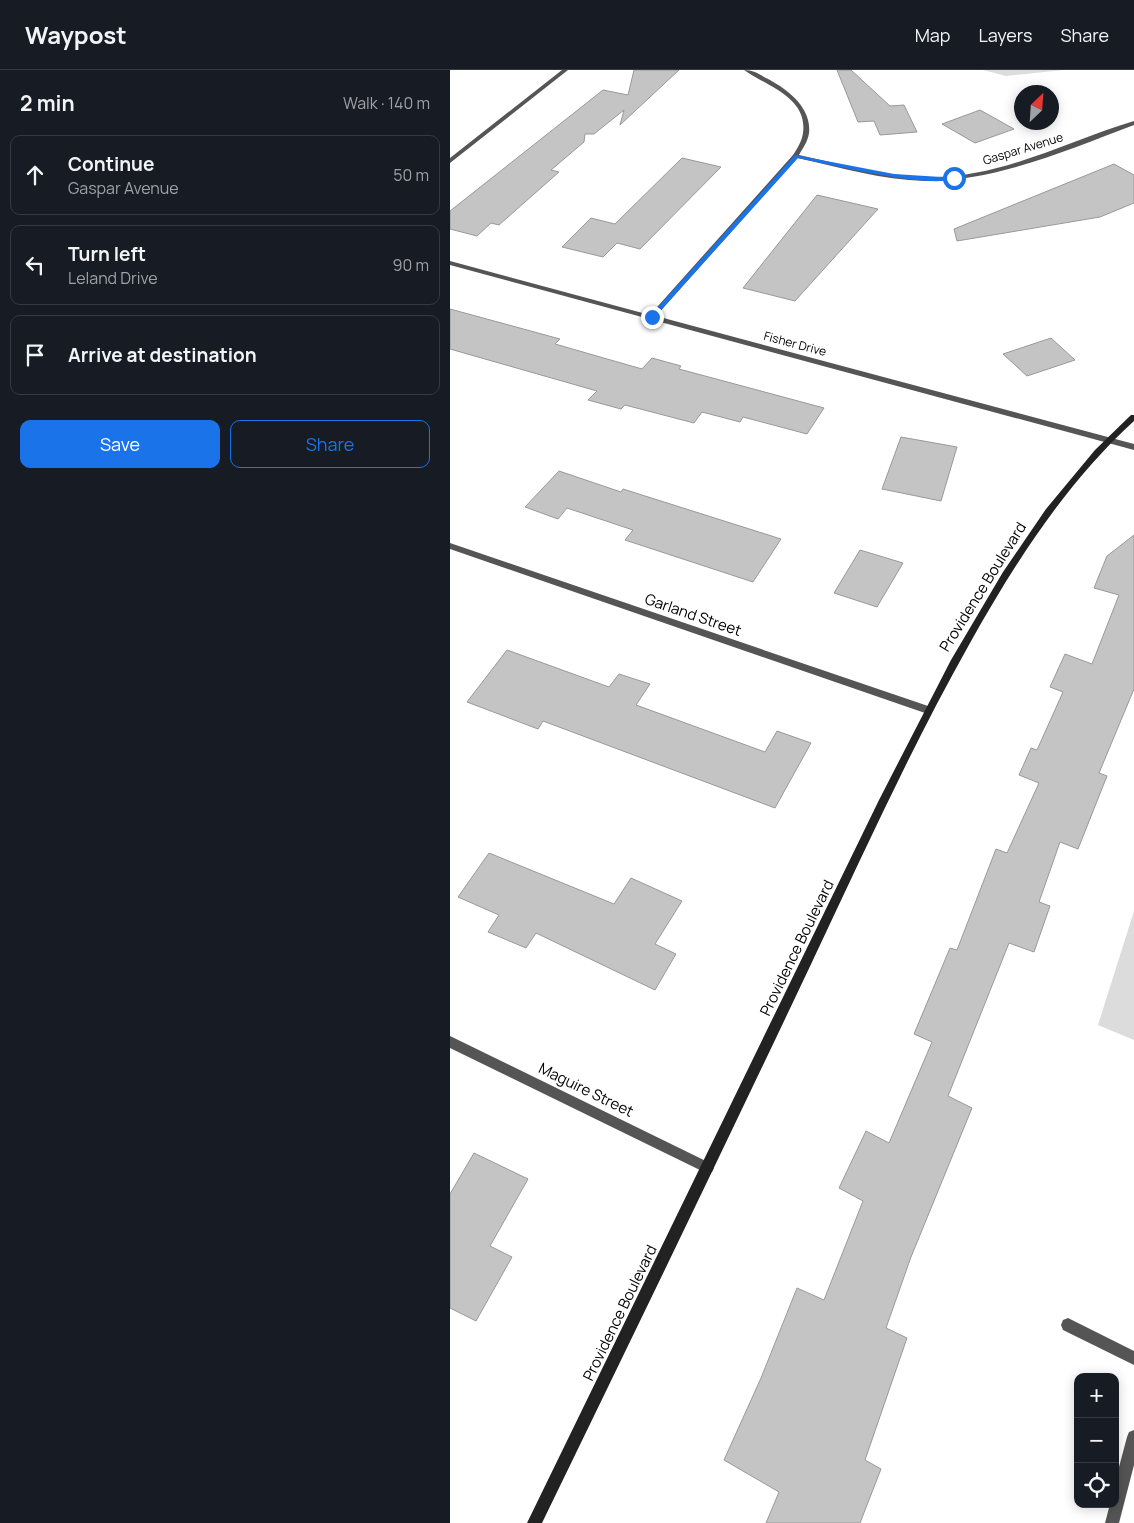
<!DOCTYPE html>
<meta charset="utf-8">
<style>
:root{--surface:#171b24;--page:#20242c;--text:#f1f3f6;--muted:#9ea1a6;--line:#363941;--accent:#1a73e8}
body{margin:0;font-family:Manrope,sans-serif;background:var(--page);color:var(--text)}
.controls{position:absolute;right:15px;bottom:15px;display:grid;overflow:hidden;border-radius:10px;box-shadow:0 2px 12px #0003}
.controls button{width:45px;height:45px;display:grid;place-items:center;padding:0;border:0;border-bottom:1px solid var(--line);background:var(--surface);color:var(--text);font:25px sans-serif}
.compass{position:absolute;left:564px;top:15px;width:45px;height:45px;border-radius:50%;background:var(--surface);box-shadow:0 2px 12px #0003;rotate:25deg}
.stop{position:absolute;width:15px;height:15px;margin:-11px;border:4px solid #1a73e8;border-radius:50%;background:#fff}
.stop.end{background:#1a73e8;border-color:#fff;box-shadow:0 1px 5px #0008}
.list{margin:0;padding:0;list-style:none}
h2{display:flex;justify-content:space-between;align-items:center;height:65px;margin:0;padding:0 20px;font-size:21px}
h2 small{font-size:16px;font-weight:400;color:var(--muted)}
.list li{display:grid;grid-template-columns:32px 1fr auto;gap:15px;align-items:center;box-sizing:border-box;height:80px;margin:0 10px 10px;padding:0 10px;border:1px solid var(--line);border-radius:10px}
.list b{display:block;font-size:19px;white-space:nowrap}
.list p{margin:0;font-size:16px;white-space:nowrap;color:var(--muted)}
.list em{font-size:16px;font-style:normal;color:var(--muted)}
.actions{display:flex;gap:10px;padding:15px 20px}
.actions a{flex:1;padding:11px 0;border:1px solid var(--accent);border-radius:10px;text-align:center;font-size:18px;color:var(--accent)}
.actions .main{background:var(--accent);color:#fff}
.icon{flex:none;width:28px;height:28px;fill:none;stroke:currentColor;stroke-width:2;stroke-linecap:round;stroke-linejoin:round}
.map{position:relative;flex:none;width:684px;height:1453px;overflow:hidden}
header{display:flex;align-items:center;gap:30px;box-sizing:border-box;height:70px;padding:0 25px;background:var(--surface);border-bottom:1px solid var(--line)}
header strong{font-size:24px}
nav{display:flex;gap:28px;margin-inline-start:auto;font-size:18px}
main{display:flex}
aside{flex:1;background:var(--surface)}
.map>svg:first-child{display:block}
</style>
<header>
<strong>Waypost</strong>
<nav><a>Map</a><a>Layers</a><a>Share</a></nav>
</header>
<main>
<aside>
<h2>2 min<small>Walk · 140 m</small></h2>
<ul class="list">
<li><svg class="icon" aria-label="ahead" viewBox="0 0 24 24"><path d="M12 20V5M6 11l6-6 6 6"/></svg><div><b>Continue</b><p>Gaspar Avenue</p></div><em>50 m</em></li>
<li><svg class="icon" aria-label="left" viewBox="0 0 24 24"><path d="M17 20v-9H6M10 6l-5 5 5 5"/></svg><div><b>Turn left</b><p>Leland Drive</p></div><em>90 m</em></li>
<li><svg class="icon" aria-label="arrive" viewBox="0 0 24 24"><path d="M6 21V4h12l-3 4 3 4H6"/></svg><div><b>Arrive at destination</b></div></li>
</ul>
<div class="actions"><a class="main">Save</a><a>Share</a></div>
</aside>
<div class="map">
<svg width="684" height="1453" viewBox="0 0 684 1453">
<rect width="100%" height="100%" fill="#fff"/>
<path fill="#dcdcdc" d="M533 0H613L556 6Z
M684 841V970L648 955Z"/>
<path fill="#c4c4c4" stroke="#999" d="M184 0H229L170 55 174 40 144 64H135L134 72 101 100 109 102 49 155 41 153 27 166 0 159V141L153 20 178 25Z
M387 0H401L440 36 454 35 467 62 430 65 424 51 408 52Z
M530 40 564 59 525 73 492 54Z
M232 88 271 97 190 179 167 173 153 187 112 177 141 148 165 154Z
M664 94 684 105V133L650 147 507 171 504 159Z
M367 125 428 139 345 231 293 218Z
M0 239 110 269 105 274 192 299 202 288 231 296 229 299 374 338 357 364 293 347 290 352 252 342 244 353 175 335 171 339 138 330 147 321 0 279Z
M601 268 625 290 577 306 553 284Z
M451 367 507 377 491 431 432 419Z
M109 401 171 422 173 419 331 469 303 512 175 470 183 460 117 438 108 449 75 437Z
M684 465V619L649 703 657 706 628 779 610 772 589 832 600 836 584 882 559 873 498 1026 522 1038 461 1187 436 1258 457 1268 415 1390 431 1399 410 1453H316L329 1422 274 1390 311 1308 347 1218 374 1230 413 1131 389 1118 416 1061 439 1073 482 972 464 964 500 878 507 880 546 779 557 783 589 713 569 705 581 678 587 680 613 622 600 617 615 584 642 594 669 525 644 518 657 486Z
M410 480 453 493 427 537 384 523Z
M57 580 159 617 169 604 200 614 186 635 315 682 327 661 361 673 325 738 93 651 88 659 17 632Z
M39 783 164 834 181 808 232 831 205 874 226 884 205 920 86 863 76 878 38 862 49 845 8 827Z
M24 1083 78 1109 40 1176 62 1187 26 1251 0 1238V1124Z"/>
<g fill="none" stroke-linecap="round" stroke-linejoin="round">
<path fill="#555" fill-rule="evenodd" d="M112 0H118L0 93V88Z
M294 0C303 0 309 4 316 8 336 18 362 37 359 63 358 71 353 78 349 85 390 94 431 105 473 107 548 110 614 72 684 51V55C617 80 548 111 475 111 432 110 389 97 347 88L206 246 684 374V380L0 195V191L200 245 343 85C347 79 352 71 353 63 358 27 316 16 294 0Z
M0 473 481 637 483 640 478 644 475 643 0 479Z
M0 966 262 1094 264 1098 262 1102 258 1104 254 1102 0 978Z
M618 1248 684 1281V1295L613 1260 611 1255 613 1250Z
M684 1360V1395L669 1453H655L660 1434H665V1412L677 1367 679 1362Z"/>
<path fill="#222" fill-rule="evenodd" d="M681 345H684V351C615 414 565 493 520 573 462 676 413 784 363 890 274 1078 183 1266 92 1453H77L429 730 501 590 553 502 596 439 645 380Z"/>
</g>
<path fill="#1a73e8" d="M345 85 444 104 507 108C482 120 379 94 348 88L204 248H200V246Z"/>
<g text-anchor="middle" stroke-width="4" stroke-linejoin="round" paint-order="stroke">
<g font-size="12" fill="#000" stroke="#fff">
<text transform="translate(573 79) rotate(-17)" y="4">Gaspar Avenue</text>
<text transform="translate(345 274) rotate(15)" y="4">Fisher Drive</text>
</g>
<g font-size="15" fill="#000" stroke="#fff">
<text transform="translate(533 517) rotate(-58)" y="5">Providence Boulevard</text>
<text transform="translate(243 545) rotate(19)" y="5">Garland Street</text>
<text transform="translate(347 878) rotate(-64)" y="5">Providence Boulevard</text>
<text transform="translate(136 1020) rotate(26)" y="5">Maguire Street</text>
<text transform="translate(170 1243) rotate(-64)" y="5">Providence Boulevard</text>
</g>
</g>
</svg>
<div class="controls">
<button>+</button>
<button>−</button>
<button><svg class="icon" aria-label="locate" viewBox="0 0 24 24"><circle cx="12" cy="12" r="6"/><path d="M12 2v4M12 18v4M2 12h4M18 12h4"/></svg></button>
</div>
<svg class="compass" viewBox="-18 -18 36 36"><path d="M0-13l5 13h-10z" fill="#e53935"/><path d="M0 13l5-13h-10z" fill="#9ea1a6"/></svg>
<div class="stop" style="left:504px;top:108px"></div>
<div class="stop end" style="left:202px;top:247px"></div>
</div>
</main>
